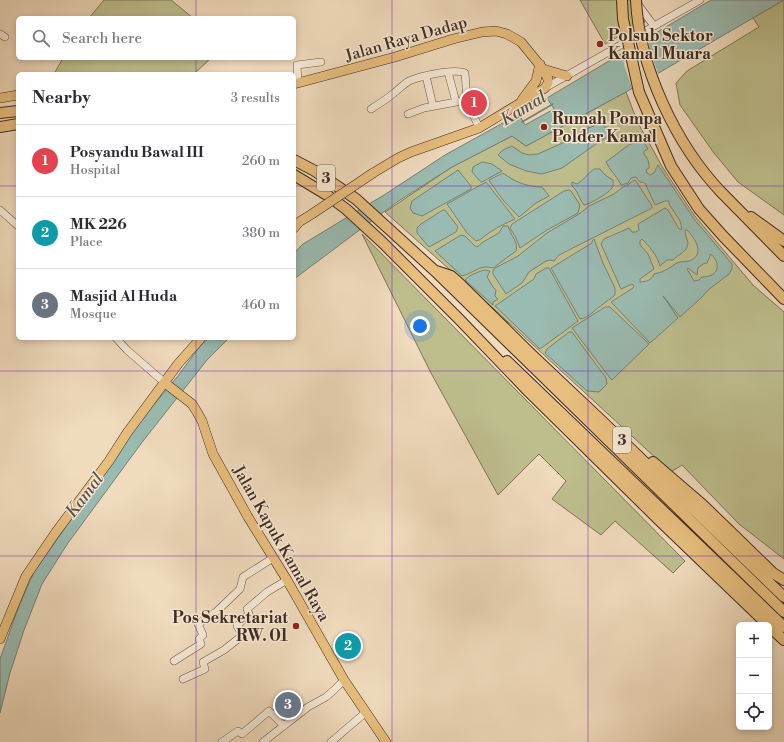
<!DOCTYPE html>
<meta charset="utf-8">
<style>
:root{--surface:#fff;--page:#f2f2f3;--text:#2b2b33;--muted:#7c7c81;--line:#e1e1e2;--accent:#8f2418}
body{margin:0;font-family:"Libre Bodoni",serif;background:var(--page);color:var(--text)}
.controls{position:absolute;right:12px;bottom:12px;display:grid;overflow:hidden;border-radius:6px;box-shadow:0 2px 6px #0003}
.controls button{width:36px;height:36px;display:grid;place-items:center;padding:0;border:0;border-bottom:1px solid var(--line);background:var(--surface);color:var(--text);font:20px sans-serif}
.you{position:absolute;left:420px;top:326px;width:14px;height:14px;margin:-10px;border:3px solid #fff;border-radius:50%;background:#1a73e8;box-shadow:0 0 0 6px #1a73e833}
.badge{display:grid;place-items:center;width:26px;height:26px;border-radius:50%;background:var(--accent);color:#fff;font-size:13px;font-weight:700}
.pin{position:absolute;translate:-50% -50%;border:2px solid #fff;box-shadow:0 1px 4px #0006}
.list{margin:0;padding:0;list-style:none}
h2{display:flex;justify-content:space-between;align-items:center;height:52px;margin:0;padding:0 16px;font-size:17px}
h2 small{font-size:13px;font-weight:400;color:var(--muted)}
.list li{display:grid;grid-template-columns:26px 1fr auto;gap:12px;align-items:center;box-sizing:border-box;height:72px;padding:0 16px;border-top:1px solid var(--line)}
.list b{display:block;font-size:15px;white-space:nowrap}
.list p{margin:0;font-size:13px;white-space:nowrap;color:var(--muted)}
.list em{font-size:13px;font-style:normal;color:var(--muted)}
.icon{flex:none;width:22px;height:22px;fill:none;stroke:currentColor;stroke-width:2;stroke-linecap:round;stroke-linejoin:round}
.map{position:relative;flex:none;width:784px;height:742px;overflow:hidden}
.search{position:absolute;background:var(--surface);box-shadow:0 2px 6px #0003;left:16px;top:16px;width:280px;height:44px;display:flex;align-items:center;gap:10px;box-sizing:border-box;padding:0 14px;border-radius:6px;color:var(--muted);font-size:15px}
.panel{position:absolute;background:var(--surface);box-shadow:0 2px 6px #0003;left:16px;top:72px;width:280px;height:268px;border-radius:6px}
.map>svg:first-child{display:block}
</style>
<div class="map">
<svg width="784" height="742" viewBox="0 0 784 742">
<rect width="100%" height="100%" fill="#f0dbbd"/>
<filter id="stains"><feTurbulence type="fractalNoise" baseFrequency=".005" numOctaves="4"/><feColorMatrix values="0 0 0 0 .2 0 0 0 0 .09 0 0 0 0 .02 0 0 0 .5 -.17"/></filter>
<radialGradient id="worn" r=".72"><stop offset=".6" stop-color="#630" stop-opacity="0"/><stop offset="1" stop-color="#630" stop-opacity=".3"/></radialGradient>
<path fill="#bebe8d" stroke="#807457" d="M104 0H171L193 18H89Z
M580 0H630L645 22 605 44Z
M784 0V215L738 182 714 153 680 105 676 83 687 71 759 27 753 18Z
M63 58H211L194 74H54Z
M626 92 638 123 663 168 694 215 753 285 784 312V559L739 524 682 465 671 472 495 310 385 212 452 167 512 136 526 146Z
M362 234 685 561 673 573 615 521 601 535 552 499 566 481 539 454 498 495 431 373Z"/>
<path fill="#9abbb1" stroke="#768177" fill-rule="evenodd" d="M711 0H784L626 92 526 146 512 136 452 167 397 202 294 279V253L303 244 384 195 445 155 519 114 525 125 554 109 547 98Z
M602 123 604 127H607L609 130 607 137 596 144 562 168 542 174 526 171 509 164 498 155 503 150 512 146 522 153 529 155 538 154 578 136 583 130Z
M644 142 648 149 644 151V154C648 158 649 162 649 168L646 170 647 173 650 175 654 173 658 165 694 219 732 264V269L729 274 708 290 702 297 680 317 663 296 678 318 650 343 611 302C618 297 626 293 633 288L634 286 632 284 621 289 601 244 604 239 629 228 632 232H636L639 230 638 224 665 208 668 210 679 229H682L680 221 669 204V201H665L655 205 645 183 640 182 636 177 631 178 628 183 621 185C617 176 610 171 606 162L630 144ZM685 230H687C695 238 706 255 689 261 685 262 681 261 677 263 674 264 672 267 669 268 665 271 659 273 654 274 652 280 646 282 640 282V279L654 269 648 254 640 245V241L642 239C649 246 657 255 660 266L667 260H673C678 254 688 252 688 243 687 239 685 235 685 230ZM711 254C722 265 718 277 702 277L699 280 694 281 687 269 688 268 697 275 698 268 703 264 707 263Z
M482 162 492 164 502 171 482 182 480 181 472 172 473 167Z
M594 169H600L605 175 613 180C613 184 614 186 611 189 609 193 588 205 584 205 579 199 578 191 572 186V182L577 184C584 180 587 174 594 169Z
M458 170 471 186V189L422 216 413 213 410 208 412 201Z
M503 173C515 182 527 187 542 187L549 196 536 203 519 217 503 200 490 182 489 180Z
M634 180 636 181 652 206V208L559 255 554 261 550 260 546 261 529 272 522 283 506 294 493 274V271L495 268 518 256 547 233 579 214 589 206 614 194 623 187 629 184Z
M486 182 515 219C507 223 499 226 492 231 486 234 482 240 476 241L467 233 447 204Z
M569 190 571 191 580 205 578 213 547 230 520 248 515 236 510 228 512 224 564 191Z
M443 210H445L458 227 456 232 429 247 417 233V228L421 224Z
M503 226H508C510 234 519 243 516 251L493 268C480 264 474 273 462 276L435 251 461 235 465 236 475 246 477 247 483 242 499 233Z
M594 239 603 263 615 288V295C611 299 606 301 602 305 595 309 589 318 580 319L551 268 592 243V241Z
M546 268H549L578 321 540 349 495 306 534 279 536 274Z
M484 270 490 271 487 277 493 287 496 290 495 296 498 299 493 302V305L465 280C469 275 478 272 484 270Z
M605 307H610L649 344 612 380 610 378 572 328Z
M569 332H572L606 378 607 384 599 392 587 391 545 353 547 349Z
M209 338H229L207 360 143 441 68 543 42 584 24 630 10 673 0 713V659L19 606 34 572 141 420 177 377 201 345Z"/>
<path fill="#f0dbbd" d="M647 35 651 53 659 76 633 91 624 65 622 51Z"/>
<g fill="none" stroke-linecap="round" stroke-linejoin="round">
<path stroke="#768177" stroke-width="1.5" d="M522 122 553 104"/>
<defs>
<path id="minor" d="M637 3 654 26
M0 34 5 37
M448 72 456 102
M426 76 433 106
M298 83 297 65 321 62
M545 88 700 0
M371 109C379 104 387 99 394 93 399 89 404 84 409 81 421 76 454 68 465 73L467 100
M408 114 424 108 467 100 479 128
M0 210 18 226
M116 338 127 350 165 383
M174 661 201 644 199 639 203 635 198 624 216 612 240 589 243 577 273 558
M183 679 205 669 203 662 224 650 243 635 237 626 249 614 247 609 267 592 287 580
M222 742 238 731 242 734 269 711 284 726
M263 742 308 707 326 697 334 690 344 680
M331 742 365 713"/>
<path id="major" d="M543 69 567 76
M294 84 395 57 453 39 482 32 496 31 507 34 521 42 543 69 548 79V83L545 88 535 94 479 128 411 152 398 158 373 173
M0 98 18 95
M522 100 536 81 540 64
M294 228 299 222 312 214
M165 383 192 404 197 412 202 421 213 454 248 517 287 580 344 680 386 742
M0 639 26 576 56 532 109 461 127 433 178 364 201 338"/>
<path id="highway" d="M639 92 671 166 699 209 723 236 784 299
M0 113 18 111
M0 127 18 124
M294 160 315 171 356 199 435 271 784 612
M294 175 327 195 346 209 382 242 459 319 529 392 662 523 768 625
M722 193 784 256
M751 217 784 241
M436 271 451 276 459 283 530 353 603 422 784 597
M507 361 784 627
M653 462 703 505 773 573 784 580
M769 626 784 640"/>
</defs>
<use href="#minor" stroke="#6d5748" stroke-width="8"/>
<use href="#major" stroke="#412b21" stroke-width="10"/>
<use href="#highway" stroke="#412b21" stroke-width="12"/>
<use href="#minor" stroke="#f5e8d4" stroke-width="7"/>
<use href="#major" stroke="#e8be7e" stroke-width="9"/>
<use href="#highway" stroke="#e8be7e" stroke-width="10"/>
<defs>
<path id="major-bridge" d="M312 214 373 173"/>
<path id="highway-bridge" d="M622 0 623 19 639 92
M636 0C639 67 676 145 722 193"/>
</defs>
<use href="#major-bridge" stroke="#412b21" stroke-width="10" stroke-linecap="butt"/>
<use href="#highway-bridge" stroke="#412b21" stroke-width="12" stroke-linecap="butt"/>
<use href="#major-bridge" stroke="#e8be7e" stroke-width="9"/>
<use href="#highway-bridge" stroke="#e8be7e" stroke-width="10"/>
</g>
<path fill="none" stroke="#7b2cbf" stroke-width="1" stroke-opacity="0.55" d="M196 0V18M392 0V742M588 0V742M196 58V74M0 186H18M294 186H784M196 338V742M0 371H784M0 556H784"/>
<g fill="#8f2418" stroke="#f5e8d4" stroke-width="1.5">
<circle cx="600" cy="44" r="4"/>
<circle cx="544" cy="127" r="4"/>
<circle cx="296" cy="626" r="4"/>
</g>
<g text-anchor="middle" stroke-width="3" stroke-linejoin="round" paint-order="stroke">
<g fill="#f5e8d4" stroke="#776457" stroke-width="1">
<rect x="317" y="165" width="18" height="26" rx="3"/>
<rect x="613" y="427" width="18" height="26" rx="3"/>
</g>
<g font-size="15" font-weight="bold" fill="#412b21">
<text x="326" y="183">3</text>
<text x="622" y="445">3</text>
</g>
<g font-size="16" font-weight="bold" fill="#412b21" stroke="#f5e8d4" text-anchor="start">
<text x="608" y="41">Polsub Sektor<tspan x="608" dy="18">Kamal Muara</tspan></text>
<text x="552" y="124">Rumah Pompa<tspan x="552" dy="18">Polder Kamal</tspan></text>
<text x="288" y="623" text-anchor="end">Pos Sekretariat<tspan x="288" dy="18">RW. 01</tspan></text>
</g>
<g font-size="16" fill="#412b21" stroke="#f5e8d4">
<text transform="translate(406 38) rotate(-16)" y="6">Jalan Raya Dadap</text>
<text transform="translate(282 543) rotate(60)" y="6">Jalan Kapuk Kamal Raya</text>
</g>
<g font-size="17" font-style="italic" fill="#574f45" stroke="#f5e8d4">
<text transform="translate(523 108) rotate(-31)" y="6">Kamal</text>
<text transform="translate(84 495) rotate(-53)" y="6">Kamal</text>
</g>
</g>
<rect width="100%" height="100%" filter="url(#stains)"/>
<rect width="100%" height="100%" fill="url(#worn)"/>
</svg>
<div class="controls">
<button>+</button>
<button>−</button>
<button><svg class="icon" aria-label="locate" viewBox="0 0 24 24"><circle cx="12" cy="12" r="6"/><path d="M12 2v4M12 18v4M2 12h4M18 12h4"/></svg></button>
</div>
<div class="you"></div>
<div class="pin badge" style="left:474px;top:103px;background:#e0444e">1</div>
<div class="pin badge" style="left:348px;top:646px;background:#0f9aa8">2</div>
<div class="pin badge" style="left:288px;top:705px;background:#6b7280">3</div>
<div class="search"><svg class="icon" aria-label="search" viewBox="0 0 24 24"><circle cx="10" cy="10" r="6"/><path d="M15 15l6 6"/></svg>Search here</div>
<section class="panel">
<h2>Nearby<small>3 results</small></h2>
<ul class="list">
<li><span class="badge" style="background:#e0444e">1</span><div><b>Posyandu Bawal III</b><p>Hospital</p></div><em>260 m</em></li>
<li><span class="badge" style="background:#0f9aa8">2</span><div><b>MK 226</b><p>Place</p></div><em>380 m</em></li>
<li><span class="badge" style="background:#6b7280">3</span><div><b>Masjid Al Huda</b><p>Mosque</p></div><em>460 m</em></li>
</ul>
</section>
</div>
